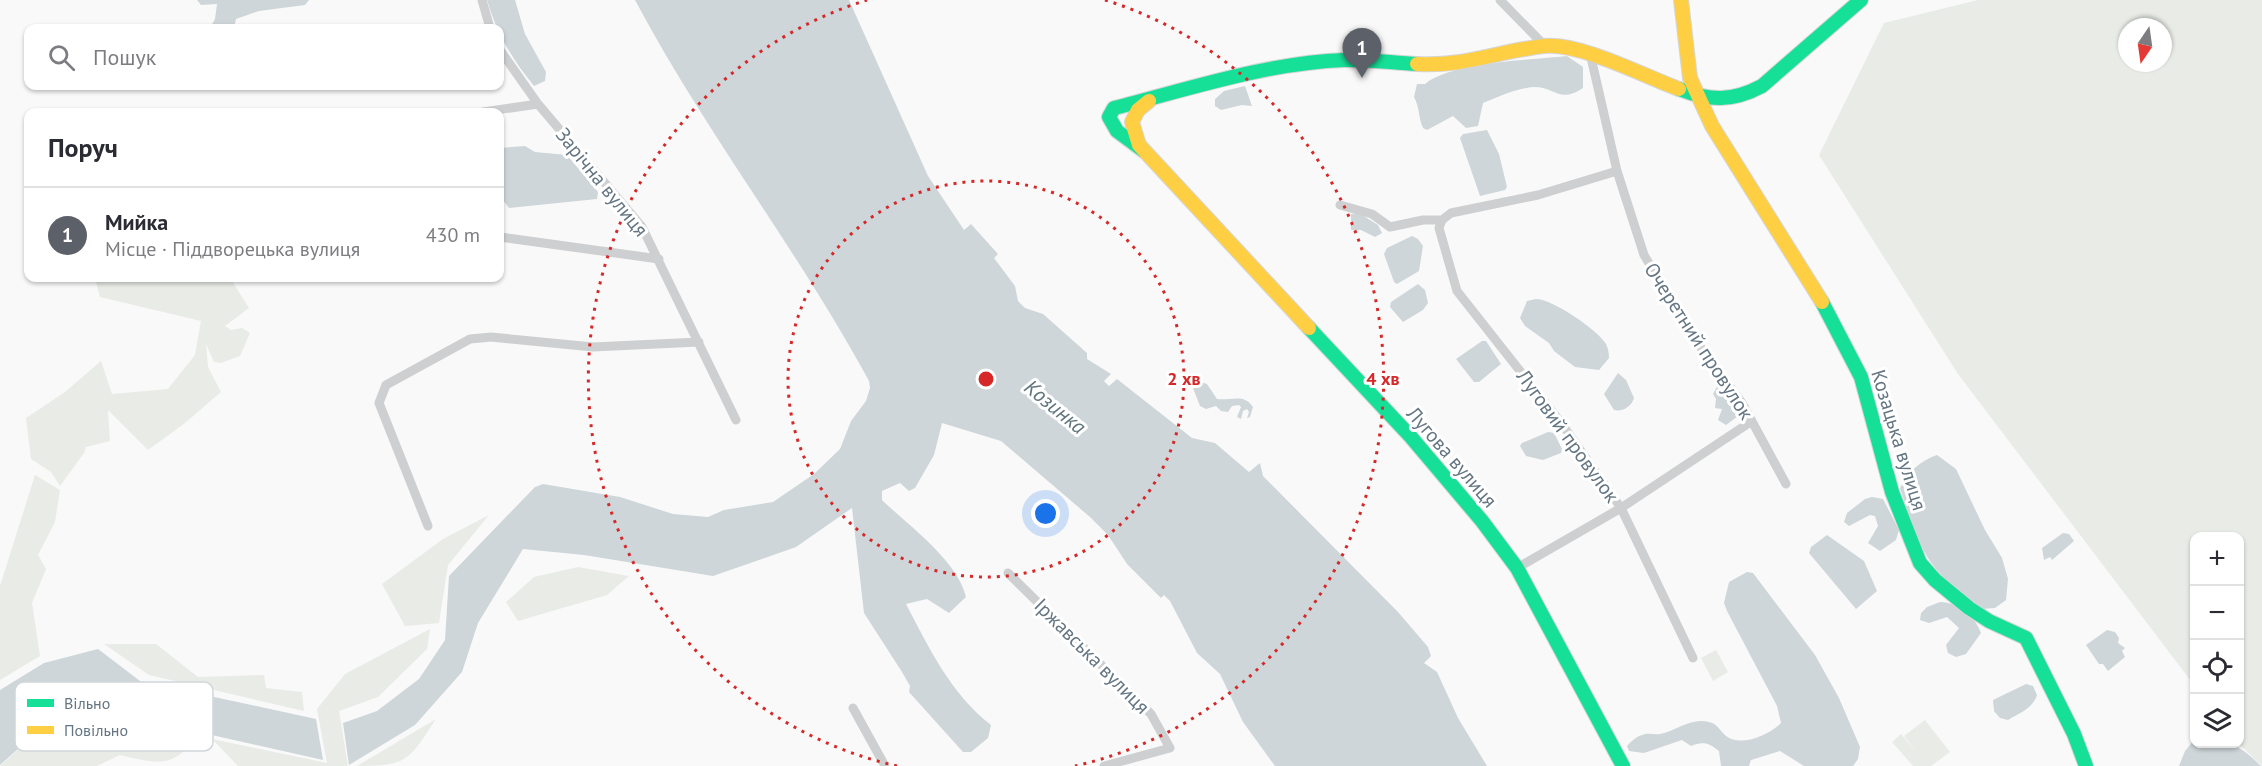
<!DOCTYPE html>
<html lang="uk">
<meta charset="utf-8">
<style>
:root{--surface:#fff;--page:#f2f2f3;--text:#2b2b33;--muted:#7c7c81;--line:#e1e1e2;--accent:#5c6169}
body{margin:0;font-family:"PT Sans",sans-serif;background:var(--page);color:var(--text)}
.controls{position:absolute;right:18px;bottom:18px;display:grid;overflow:hidden;border-radius:12px;box-shadow:0 2px 4px #0004}
.controls button{width:54px;height:54px;display:grid;place-items:center;padding:0;border:0;border-bottom:2px solid var(--line);background:var(--surface);color:var(--text);font:30px sans-serif}
.compass{position:absolute;left:2118px;top:18px;width:54px;height:54px;border-radius:50%;background:var(--surface);box-shadow:0 2px 4px #0004;rotate:193deg}
.you{position:absolute;left:1046px;top:514px;width:21px;height:21px;margin:-15px;border:4px solid #fff;border-radius:50%;background:#1a73e8;box-shadow:0 0 0 9px #1a73e833}
.badge{display:grid;place-items:center;width:39px;height:39px;border-radius:50%;background:var(--accent);color:#fff;font-size:20px;font-weight:700}
.pin{position:absolute;translate:-50% -50px;filter:drop-shadow(0 2px 3px #0008)}
.pin::after{content:'';position:absolute;top:32px;width:21px;height:18px;background:inherit;clip-path:polygon(0 0,100% 0,50% 100%)}
.list{margin:0;padding:0;list-style:none}
h2{display:flex;justify-content:space-between;align-items:center;height:78px;margin:0;padding:0 24px;font-size:26px}
h2 small{font-size:20px;font-weight:400;color:var(--muted)}
.list li{display:grid;grid-template-columns:39px 1fr auto;gap:18px;align-items:center;box-sizing:border-box;height:96px;padding:0 24px;border-top:2px solid var(--line)}
.list b{display:block;font-size:22px;white-space:nowrap}
.list p{margin:0;font-size:20px;white-space:nowrap;color:var(--muted)}
.list em{font-size:20px;font-style:normal;color:var(--muted)}
.icon{flex:none;width:33px;height:33px;fill:none;stroke:currentColor;stroke-width:2;stroke-linecap:round;stroke-linejoin:round}
.map{position:relative;flex:none;width:2262px;height:766px;overflow:hidden}
.search{position:absolute;background:var(--surface);box-shadow:0 2px 4px #0004;left:24px;top:24px;width:480px;height:66px;display:flex;align-items:center;gap:15px;box-sizing:border-box;padding:0 21px;border-radius:12px;color:var(--muted);font-size:22px}
.panel{position:absolute;background:var(--surface);box-shadow:0 2px 4px #0004;left:24px;top:108px;width:480px;height:174px;border-radius:12px}
.map>svg:first-child{display:block}
</style>
<div class="map">
<svg width="2262" height="766" viewBox="0 0 2262 766">
<rect width="100%" height="100%" fill="#f9f9f9"/>
<path fill="#e8ebe6" fill-rule="evenodd" d="M1978 0H2262V766L2239 744 2240 536H2194V685L1958 374 1819 155 1884 23ZM2127 27H2163V63H2127Z
M95 278 232 281 249 308 225 326 231 330 242 328 250 333 240 356 221 363 214 362 206 344 208 367 221 392 185 423 148 450 108 410 110 441 86 447 84 453 60 486 51 472 31 459 26 418 65 392 101 361 112 394 168 389 195 355 201 321 100 297Z
M35 475 60 490 55 522 38 555 46 569 32 603 40 656 0 680V586Z
M489 515 448 565 439 623 405 626 382 584 443 539Z
M578 567 629 576 607 595 518 621 506 602 534 577Z
M430 629 427 649 378 697 339 711 348 766H238L212 739 327 763 317 709 345 674Z
M104 644H156L198 677 264 675 266 688 302 692 304 711 149 675Z
M1716 650 1728 672 1713 681 1701 658Z
M90 685 141 719 200 733C175 766 164 766 120 755L97 766H0Z
M436 719C409 760 408 766 357 766Z
M1925 720 1950 752 1931 766H1913L1892 742 1901 734 1917 753 1904 736Z"/>
<path fill="#ced6d9" d="M197 0H309L305 5 259 11 236 19 234 28H210L215 19 217 4 201 5Z
M487 0H515L525 34 546 72 545 81 534 86C511 58 497 33 487 0Z
M635 0H849L928 176 964 230 971 224 998 254 994 258 1015 286 1018 301 1025 308 1043 314 1087 353V359L1111 374 1104 381 1109 386 1117 379 1192 438 1215 443 1249 472 1260 463 1263 476 1398 612 1428 647 1431 656 1424 663 1437 672 1458 718 1487 766H1275L1243 722 1220 674 1197 653 1170 601 1164 595 1161 598 1127 564 1108 535 1090 517 1001 441 942 423 934 455 915 488 909 491 900 483 882 491V500C909 526 958 561 966 597L949 613 927 599 906 604C929 648 951 694 991 725L988 738 971 752H963L909 692 910 686 902 672 864 613 852 508 796 547 713 576 584 555 523 549 478 623 462 672 415 725 349 765 343 723 377 711 419 679 445 640 449 576 535 487 543 484 620 497 673 514 708 517 724 510 773 502 814 474 840 449 851 421 866 401 870 388 869 381C798 250 705 132 635 0Z
M1567 56 1583 67V88C1559 104 1556 87 1534 87 1517 88 1498 97 1483 103L1478 126 1466 128 1453 116 1427 130 1423 128C1418 117 1420 108 1414 97L1417 84H1425C1452 62 1531 60 1567 56Z
M1245 86 1252 106 1242 105 1221 110 1215 106V99L1224 91Z
M1487 130 1499 154 1507 187 1505 190 1480 196 1460 138 1463 134Z
M525 146 535 152 567 155 598 192 597 199 509 208 500 196V148Z
M1359 213 1378 225 1382 233 1375 237 1361 230H1351V214Z
M1412 236 1418 239 1423 246 1419 271 1397 284 1394 282 1384 254 1387 248Z
M1418 284 1425 290 1428 303 1423 310 1403 322 1390 307 1391 302Z
M1536 299C1552 299 1597 329 1606 344 1608 348 1609 353 1609 358L1599 370 1575 367 1554 351 1549 343 1525 326 1520 318 1527 301Z
M1482 341H1486L1501 364 1479 382H1474L1456 359Z
M1618 373 1626 380 1634 398C1631 407 1623 412 1614 410L1604 394Z
M1201 382 1207 384 1217 399C1231 401 1244 393 1253 407L1250 417 1247 418 1249 412 1247 409 1243 411 1241 419 1237 417 1241 407 1239 405 1232 406 1228 412 1221 411 1216 406 1206 409 1200 406 1193 388 1196 383Z
M1719 383 1723 384 1742 410 1741 414 1726 425 1718 420 1722 409 1715 408 1716 399 1713 394Z
M1548 432 1554 433 1562 449 1561 453 1543 460 1526 456 1520 446 1522 443Z
M1937 455 1956 469 1985 530 2002 558 2008 579 2006 600 1995 608 1982 609C1967 596 1948 584 1936 569 1917 546 1909 515 1900 488 1907 473 1921 460 1937 455Z
M1872 497 1883 499 1899 530 1896 540 1880 551 1868 543 1878 526 1875 516 1870 515 1849 526 1844 522 1847 513 1865 499Z
M2063 533 2069 534 2074 541 2052 560 2050 557 2044 560 2042 548Z
M1827 535 1864 561 1877 591 1856 609 1809 553 1811 547Z
M1747 572 1753 573 1815 655 1839 698 1860 747 1858 759 1853 766H1804L1780 751 1751 760 1749 766H1721L1719 751C1709 743 1703 741 1691 746L1682 740 1644 753 1629 751 1627 746C1631 741 1636 737 1642 735 1648 732 1654 735 1660 734 1676 731 1691 717 1709 722 1718 724 1720 731 1726 736 1741 748 1770 734 1781 723L1777 706 1727 611 1724 603 1729 582Z
M1940 602C1958 602 1975 616 1981 633L1966 654 1956 657 1948 653 1946 645 1959 628 1947 617 1929 623 1920 620 1921 613 1927 607Z
M2107 630 2115 632 2119 638 2118 643 2125 648 2122 651 2125 657 2108 671 2103 664H2099L2086 645Z
M98 649 140 681 316 719 323 760 141 719 90 685 0 765V690L44 663Z
M2026 684 2033 686 2037 695C2033 708 2020 713 2008 720L2000 718 1994 711 1993 700Z
M2194 740V744C2230 744 2235 740 2261 766H2179L2185 751Z"/>
<g fill="none" stroke-linecap="round" stroke-linejoin="round">
<defs>
<path id="fast" d="M1679 89C1710 101 1732 102 1762 86L1861 0
M1144 151 1117 131 1109 117 1114 108C1189 89 1266 63 1344 60 1368 59 1393 63 1417 64
M1822 302 1861 377 1892 492 1920 563 1935 580 1969 608 1989 621 2026 638 2074 734 2086 766
M1309 328 1411 437 1482 521 1517 568 1623 766"/>
<path id="slow" d="M1681 0 1690 78 1712 126 1822 302
M1417 64C1464 67 1499 51 1544 46 1579 42 1644 76 1679 89
M1149 101 1138 110 1132 122 1139 145 1309 328"/>
</defs>
<use href="#fast" stroke="#d5d6d7" stroke-width="16"/>
<use href="#slow" stroke="#d5d6d7" stroke-width="16"/>
<path stroke="#cecfd0" stroke-width="9" d="M482 0 490 28
M1500 0 1545 46
M500 50 538 104 642 227 736 420
M1590 53 1617 171 1644 255 1693 337 1742 403 1786 484
M483 112 538 104
M1617 171 1538 195 1451 213 1442 220 1439 228 1457 291 1562 424 1621 508 1693 658
M1340 205 1372 214 1390 227 1423 220H1442
M500 237 659 259
M428 526 379 403 386 385 470 339 491 337 593 347 699 342
M1517 568 1621 508 1752 421
M1008 573 1151 714 1170 748 1104 766
M853 708 885 766"/>
<use href="#fast" stroke="#16e098" stroke-width="14"/>
<use href="#slow" stroke="#ffcf43" stroke-width="14"/>
</g>
<g fill="none" stroke="#d62828" stroke-width="3" stroke-dasharray="3 6">
<circle cx="986" cy="379" r="198"/>
<path d="M897 766A397 397 0 0 1 867 0M1105 0A397 397 0 0 1 1075 766"/>
</g>
<g text-anchor="middle" stroke-width="6" stroke-linejoin="round" paint-order="stroke">
<g font-size="20" fill="#657683" stroke="#fff">
<text transform="translate(602 182) rotate(51)" y="7">Зарічна вулиця</text>
<text transform="translate(1699 341) rotate(57)" y="7">Очеретний провулок</text>
<text transform="translate(1568 436) rotate(54)" y="7">Луговий провулок</text>
<text transform="translate(1899 440) rotate(73)" y="7">Козацька вулиця</text>
<text transform="translate(1452 457) rotate(49)" y="7">Лугова вулиця</text>
<text transform="translate(1092 656) rotate(45)" y="7">Іржавська вулиця</text>
</g>
<g font-size="21" font-style="italic" fill="#60757c" stroke="#fff">
<text transform="translate(1055 407) rotate(39)" y="7">Козинка</text>
</g>
</g>
<rect x="15" y="682" width="198" height="69" rx="9" fill="#fff" stroke="#d1d6da" stroke-width="1.5"/>
<rect x="27" y="699" width="27" height="8" fill="#16e098"/>
<rect x="27" y="726" width="27" height="8" fill="#ffcf43"/>
<g font-size="16" fill="#657683">
<text x="64" y="709">Вільно</text>
<text x="64" y="736">Повільно</text>
</g>
<circle cx="986" cy="379" r="9" fill="#d62828" stroke="#fff" stroke-width="3"/>
<g font-size="18" text-anchor="middle" font-weight="bold" fill="#d62828" stroke="#fff" stroke-width="6" stroke-linejoin="round" paint-order="stroke">
<text x="1184" y="385">2 хв</text>
<text x="1383" y="385">4 хв</text>
</g>
</svg>
<div class="controls">
<button>+</button>
<button>−</button>
<button><svg class="icon" aria-label="locate" viewBox="0 0 24 24"><circle cx="12" cy="12" r="6"/><path d="M12 2v4M12 18v4M2 12h4M18 12h4"/></svg></button>
<button><svg class="icon" aria-label="layers" viewBox="0 0 24 24"><path d="M12 4l9 5-9 5-9-5zM3 14l9 5 9-5"/></svg></button>
</div>
<svg class="compass" viewBox="-18 -18 36 36"><path d="M0-13l5 13h-10z" fill="#e53935"/><path d="M0 13l5-13h-10z" fill="#7c7c81"/></svg>
<div class="you"></div>
<div class="pin badge" style="left:1362px;top:78px">1</div>
<div class="search"><svg class="icon" aria-label="search" viewBox="0 0 24 24"><circle cx="10" cy="10" r="6"/><path d="M15 15l6 6"/></svg>Пошук</div>
<section class="panel">
<h2>Поруч<small></small></h2>
<ul class="list">
<li><span class="badge">1</span><div><b>Мийка</b><p>Місце · Піддворецька вулиця</p></div><em>430 m</em></li>
</ul>
</section>
</div>
